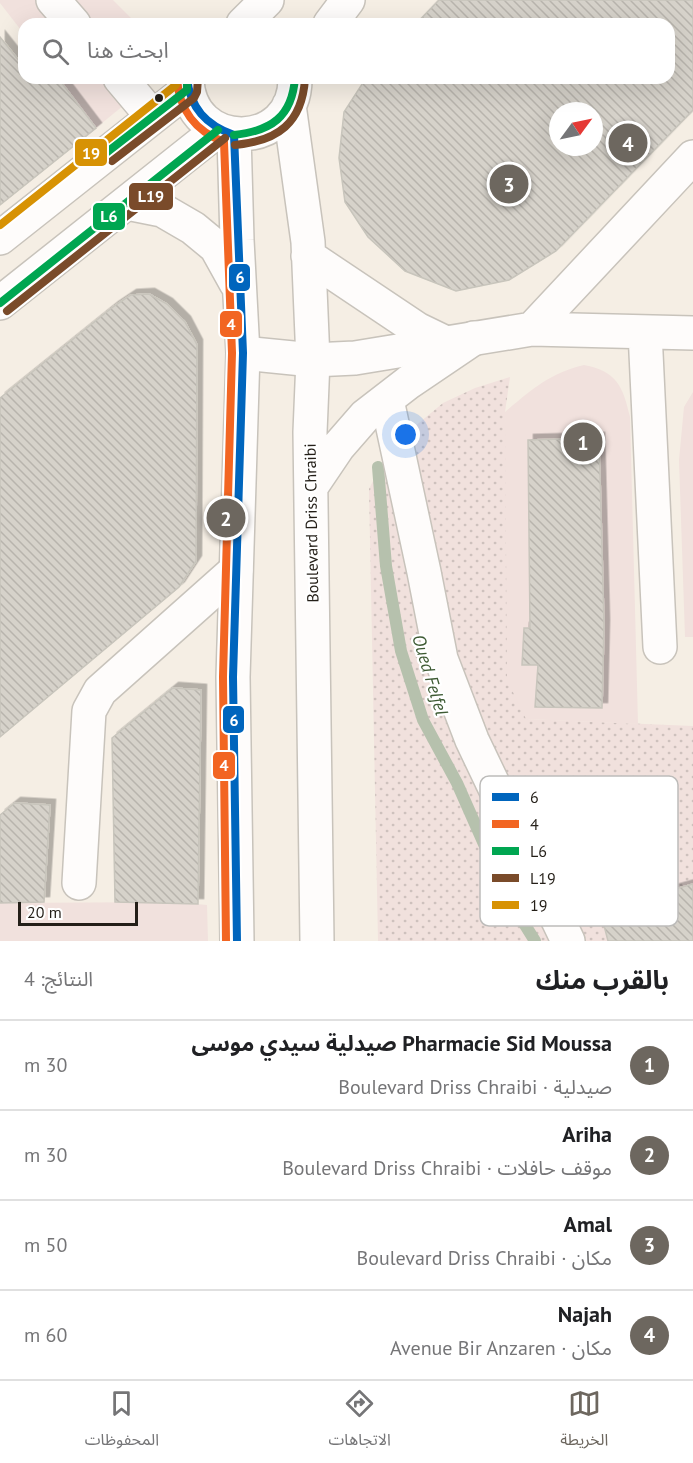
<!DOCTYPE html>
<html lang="ar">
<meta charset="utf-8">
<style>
:root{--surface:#fff;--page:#f2f2f2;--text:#202124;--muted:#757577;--line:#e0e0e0;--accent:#6d675f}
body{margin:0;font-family:"PT Sans","Noto Sans Arabic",sans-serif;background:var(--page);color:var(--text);direction:rtl}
.compass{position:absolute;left:549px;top:102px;width:54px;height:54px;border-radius:50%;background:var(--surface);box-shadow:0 6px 24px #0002;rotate:57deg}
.scale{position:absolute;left:18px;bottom:15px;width:120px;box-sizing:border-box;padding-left:6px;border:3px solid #241f18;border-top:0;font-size:16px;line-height:21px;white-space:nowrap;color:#241f18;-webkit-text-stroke:4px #fff;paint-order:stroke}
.you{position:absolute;left:406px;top:435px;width:21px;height:21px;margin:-15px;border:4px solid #fff;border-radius:50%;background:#1a73e8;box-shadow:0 0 0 9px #1a73e833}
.badge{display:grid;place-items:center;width:39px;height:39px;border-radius:50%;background:var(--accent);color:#fff;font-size:20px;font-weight:700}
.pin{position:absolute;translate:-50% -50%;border:3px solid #fff;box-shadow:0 2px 6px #0006}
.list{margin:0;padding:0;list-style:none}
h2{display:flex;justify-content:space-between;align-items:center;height:78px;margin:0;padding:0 24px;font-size:26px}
h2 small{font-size:20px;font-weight:400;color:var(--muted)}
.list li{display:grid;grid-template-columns:39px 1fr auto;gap:18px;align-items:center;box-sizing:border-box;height:90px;padding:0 24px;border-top:2px solid var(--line)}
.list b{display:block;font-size:22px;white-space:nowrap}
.list p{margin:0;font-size:20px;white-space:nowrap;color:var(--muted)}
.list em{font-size:20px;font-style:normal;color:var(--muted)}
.icon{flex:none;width:33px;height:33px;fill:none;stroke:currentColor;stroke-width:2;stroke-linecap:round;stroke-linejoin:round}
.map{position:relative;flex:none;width:693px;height:941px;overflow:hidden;direction:ltr}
.search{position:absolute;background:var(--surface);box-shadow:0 6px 24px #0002;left:18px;right:18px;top:18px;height:66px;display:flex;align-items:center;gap:15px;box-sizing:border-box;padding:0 21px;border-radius:18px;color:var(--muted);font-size:22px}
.sheet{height:438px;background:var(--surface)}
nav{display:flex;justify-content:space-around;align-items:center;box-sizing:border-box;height:84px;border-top:2px solid var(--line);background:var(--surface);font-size:16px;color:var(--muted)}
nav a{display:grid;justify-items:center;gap:3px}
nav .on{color:var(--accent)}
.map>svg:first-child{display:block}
</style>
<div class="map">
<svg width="693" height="941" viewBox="0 0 693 941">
<defs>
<pattern id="grass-dots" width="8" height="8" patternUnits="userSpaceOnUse" patternTransform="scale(1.5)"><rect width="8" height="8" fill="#f1e1dd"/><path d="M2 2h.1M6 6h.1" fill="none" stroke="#cec1bd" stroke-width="1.8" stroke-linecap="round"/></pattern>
<pattern id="building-back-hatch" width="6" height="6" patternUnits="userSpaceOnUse" patternTransform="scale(1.5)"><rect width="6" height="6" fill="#d6d2ca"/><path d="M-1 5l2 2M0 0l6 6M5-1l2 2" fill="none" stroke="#b8b4ad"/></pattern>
<filter id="shadow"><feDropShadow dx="5.5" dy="-5.5" stdDeviation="0" flood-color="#0004"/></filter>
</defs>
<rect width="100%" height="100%" fill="#f5eee4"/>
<path fill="url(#grass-dots)" d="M510 377 505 412 526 719 693 726V941H378L369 489 390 447 443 403 475 388Z"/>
<path fill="#f1e1dd" d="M0 0H113L137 24H24V34L0 3Z
M58 78H152L135 96 96 128Z
M584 365C617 371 623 387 630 417L638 724 526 719 507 680 505 412C531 390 550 373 584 365Z
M693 392V637H685L679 460 684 407Z
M176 902 207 905 208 941H0V903Z"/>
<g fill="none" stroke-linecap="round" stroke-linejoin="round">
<path stroke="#b6c1ad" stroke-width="12" d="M378 467 386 566 401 651 423 720 457 783 507 896 535 941"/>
</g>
<path fill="url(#building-back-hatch)" stroke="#c8c5bc" stroke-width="1.5" fill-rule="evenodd" filter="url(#shadow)" d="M439 0H693V110L556 251 509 280 456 291 405 271 368 237 345 202 339 158 344 112 366 78H669V24H416ZM558 111H594V147H558Z
M0 37 24 67V78H58L96 128 0 205Z
M149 294 167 304 185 322 197 345 196 561 179 587 0 737V398L113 307 131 295Z
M599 438 604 625 602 708 535 707 538 665H522L524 628H530L528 440Z
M173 688 201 690 198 904 115 902 112 738Z
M15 803 50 805 44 902 0 903V815Z
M693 884V941H608L600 910Z"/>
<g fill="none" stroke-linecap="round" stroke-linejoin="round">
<defs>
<path id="minor" d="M53 0 74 24
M120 78 152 116
M532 329 693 157
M645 332 660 647
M243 353 313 360 355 358 532 329 693 333
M387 400 424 572 441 659 472 740 568 941
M79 883 89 711 100 691 236 570"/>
<path id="secondary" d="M243 24 267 0
M330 24 348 0
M187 78C188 153 296 152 295 78
M289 105 308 242 313 360 310 432 317 941
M234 135 237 240 243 353 233 677 237 941
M127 203 162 210 193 228 216 247 236 283
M0 238 187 90
M308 256 417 329 446 343
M0 303 218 130
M311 487 338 447 365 416 409 382 474 338"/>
</defs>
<use href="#minor" stroke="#c8c3bb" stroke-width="36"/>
<use href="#secondary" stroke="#c8c3bb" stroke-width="36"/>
<use href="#minor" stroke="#fefcfb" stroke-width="33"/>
<use href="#secondary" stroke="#fefcfb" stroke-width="33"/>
<defs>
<path id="bus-1" d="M187 78C190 108 206 125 234 135L243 353 233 677 237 941"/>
<path id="bus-2" d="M177 79C179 109 195 131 224 142L232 353 223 677 226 941"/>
<path id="bus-3" d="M234 135C271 131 292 117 295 78
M106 153 187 90V78
M0 303 218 130"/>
<path id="bus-4" d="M235 145C278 141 302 123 305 79
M112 161 194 98 197 92 198 78
M7 311 225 138"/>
<path id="bus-5" d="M0 225 176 85V78"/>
</defs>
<use href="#bus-1" stroke="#fff" stroke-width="12"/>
<use href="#bus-2" stroke="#fff" stroke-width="12"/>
<use href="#bus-3" stroke="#fff" stroke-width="12"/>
<use href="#bus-4" stroke="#fff" stroke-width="12"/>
<use href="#bus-5" stroke="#fff" stroke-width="12"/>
<use href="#bus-1" stroke="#0065bd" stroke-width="8"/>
<use href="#bus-2" stroke="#f26522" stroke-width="8"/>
<use href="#bus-3" stroke="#00a651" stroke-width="8"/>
<use href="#bus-4" stroke="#7a4b2a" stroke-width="8"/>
<use href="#bus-5" stroke="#d79204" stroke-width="8"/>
</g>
<circle fill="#241f18" stroke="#fff" stroke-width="2" cx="159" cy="98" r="5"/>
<g text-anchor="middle" stroke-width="4.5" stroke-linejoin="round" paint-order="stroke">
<g font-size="16" fill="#241f18" stroke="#fff">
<text transform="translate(311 523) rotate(-91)" y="6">Boulevard Driss Chraibi</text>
</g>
<g font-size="18" font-style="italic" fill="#3d5a33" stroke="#fff">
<text transform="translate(430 675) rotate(73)" y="6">Oued Felfel</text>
</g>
</g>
<rect x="480" y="776" width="198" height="150" rx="9" fill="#fff" stroke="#bdbcba" stroke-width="1.5"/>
<rect x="492" y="793" width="27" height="8" fill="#0065bd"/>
<rect x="492" y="820" width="27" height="8" fill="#f26522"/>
<rect x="492" y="847" width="27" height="8" fill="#00a651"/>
<rect x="492" y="874" width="27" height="8" fill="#7a4b2a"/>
<rect x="492" y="901" width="27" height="8" fill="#d79204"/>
<g font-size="16" fill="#241f18">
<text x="530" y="803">6</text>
<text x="530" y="830">4</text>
<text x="530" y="857">L6</text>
<text x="530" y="884">L19</text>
<text x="530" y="911">19</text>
</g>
<g stroke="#fff" stroke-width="2">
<rect x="74" y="138" width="34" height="29" rx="6" fill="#d79204"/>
<rect x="128" y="182" width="46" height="29" rx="6" fill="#7a4b2a"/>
<rect x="92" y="202" width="34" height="29" rx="6" fill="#00a651"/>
<rect x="228" y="263" width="23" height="29" rx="6" fill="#0065bd"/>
<rect x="219" y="310" width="24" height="28" rx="6" fill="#f26522"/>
<rect x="222" y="705" width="23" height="29" rx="6" fill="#0065bd"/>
<rect x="212" y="751" width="24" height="29" rx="6" fill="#f26522"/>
</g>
<g font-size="16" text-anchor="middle" font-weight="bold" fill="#fff">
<text x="91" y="159">19</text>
<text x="151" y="202">L19</text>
<text x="109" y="222">L6</text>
<text x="240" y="283">6</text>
<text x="231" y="330">4</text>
<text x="234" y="726">6</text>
<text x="224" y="771">4</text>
</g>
</svg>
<svg class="compass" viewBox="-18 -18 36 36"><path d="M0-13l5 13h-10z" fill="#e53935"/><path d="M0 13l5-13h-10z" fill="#757577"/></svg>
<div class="scale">20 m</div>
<div class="you"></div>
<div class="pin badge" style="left:583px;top:442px">1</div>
<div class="pin badge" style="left:226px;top:518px">2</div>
<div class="pin badge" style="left:509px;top:184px">3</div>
<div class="pin badge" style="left:628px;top:143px">4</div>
<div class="search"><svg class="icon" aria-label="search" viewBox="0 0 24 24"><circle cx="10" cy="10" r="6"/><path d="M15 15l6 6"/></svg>ابحث هنا</div>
</div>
<section class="sheet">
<h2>بالقرب منك<small>النتائج: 4</small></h2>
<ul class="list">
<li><span class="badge">1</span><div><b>Pharmacie Sid Moussa صيدلية سيدي موسى</b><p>صيدلية · Boulevard Driss Chraibi</p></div><em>30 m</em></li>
<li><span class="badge">2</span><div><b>Ariha</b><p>موقف حافلات · Boulevard Driss Chraibi</p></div><em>30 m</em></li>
<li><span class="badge">3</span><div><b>Amal</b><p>مكان · Boulevard Driss Chraibi</p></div><em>50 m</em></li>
<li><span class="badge">4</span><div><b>Najah</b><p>مكان · Avenue Bir Anzaren</p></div><em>60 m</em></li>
</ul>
</section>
<nav>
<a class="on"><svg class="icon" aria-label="map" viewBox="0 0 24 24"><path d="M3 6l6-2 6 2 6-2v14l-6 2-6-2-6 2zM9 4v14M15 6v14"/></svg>الخريطة</a>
<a><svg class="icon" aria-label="directions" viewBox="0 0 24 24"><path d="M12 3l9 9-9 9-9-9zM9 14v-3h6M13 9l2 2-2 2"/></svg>الاتجاهات</a>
<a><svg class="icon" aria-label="saved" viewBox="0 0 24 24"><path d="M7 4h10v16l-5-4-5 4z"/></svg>المحفوظات</a>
</nav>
